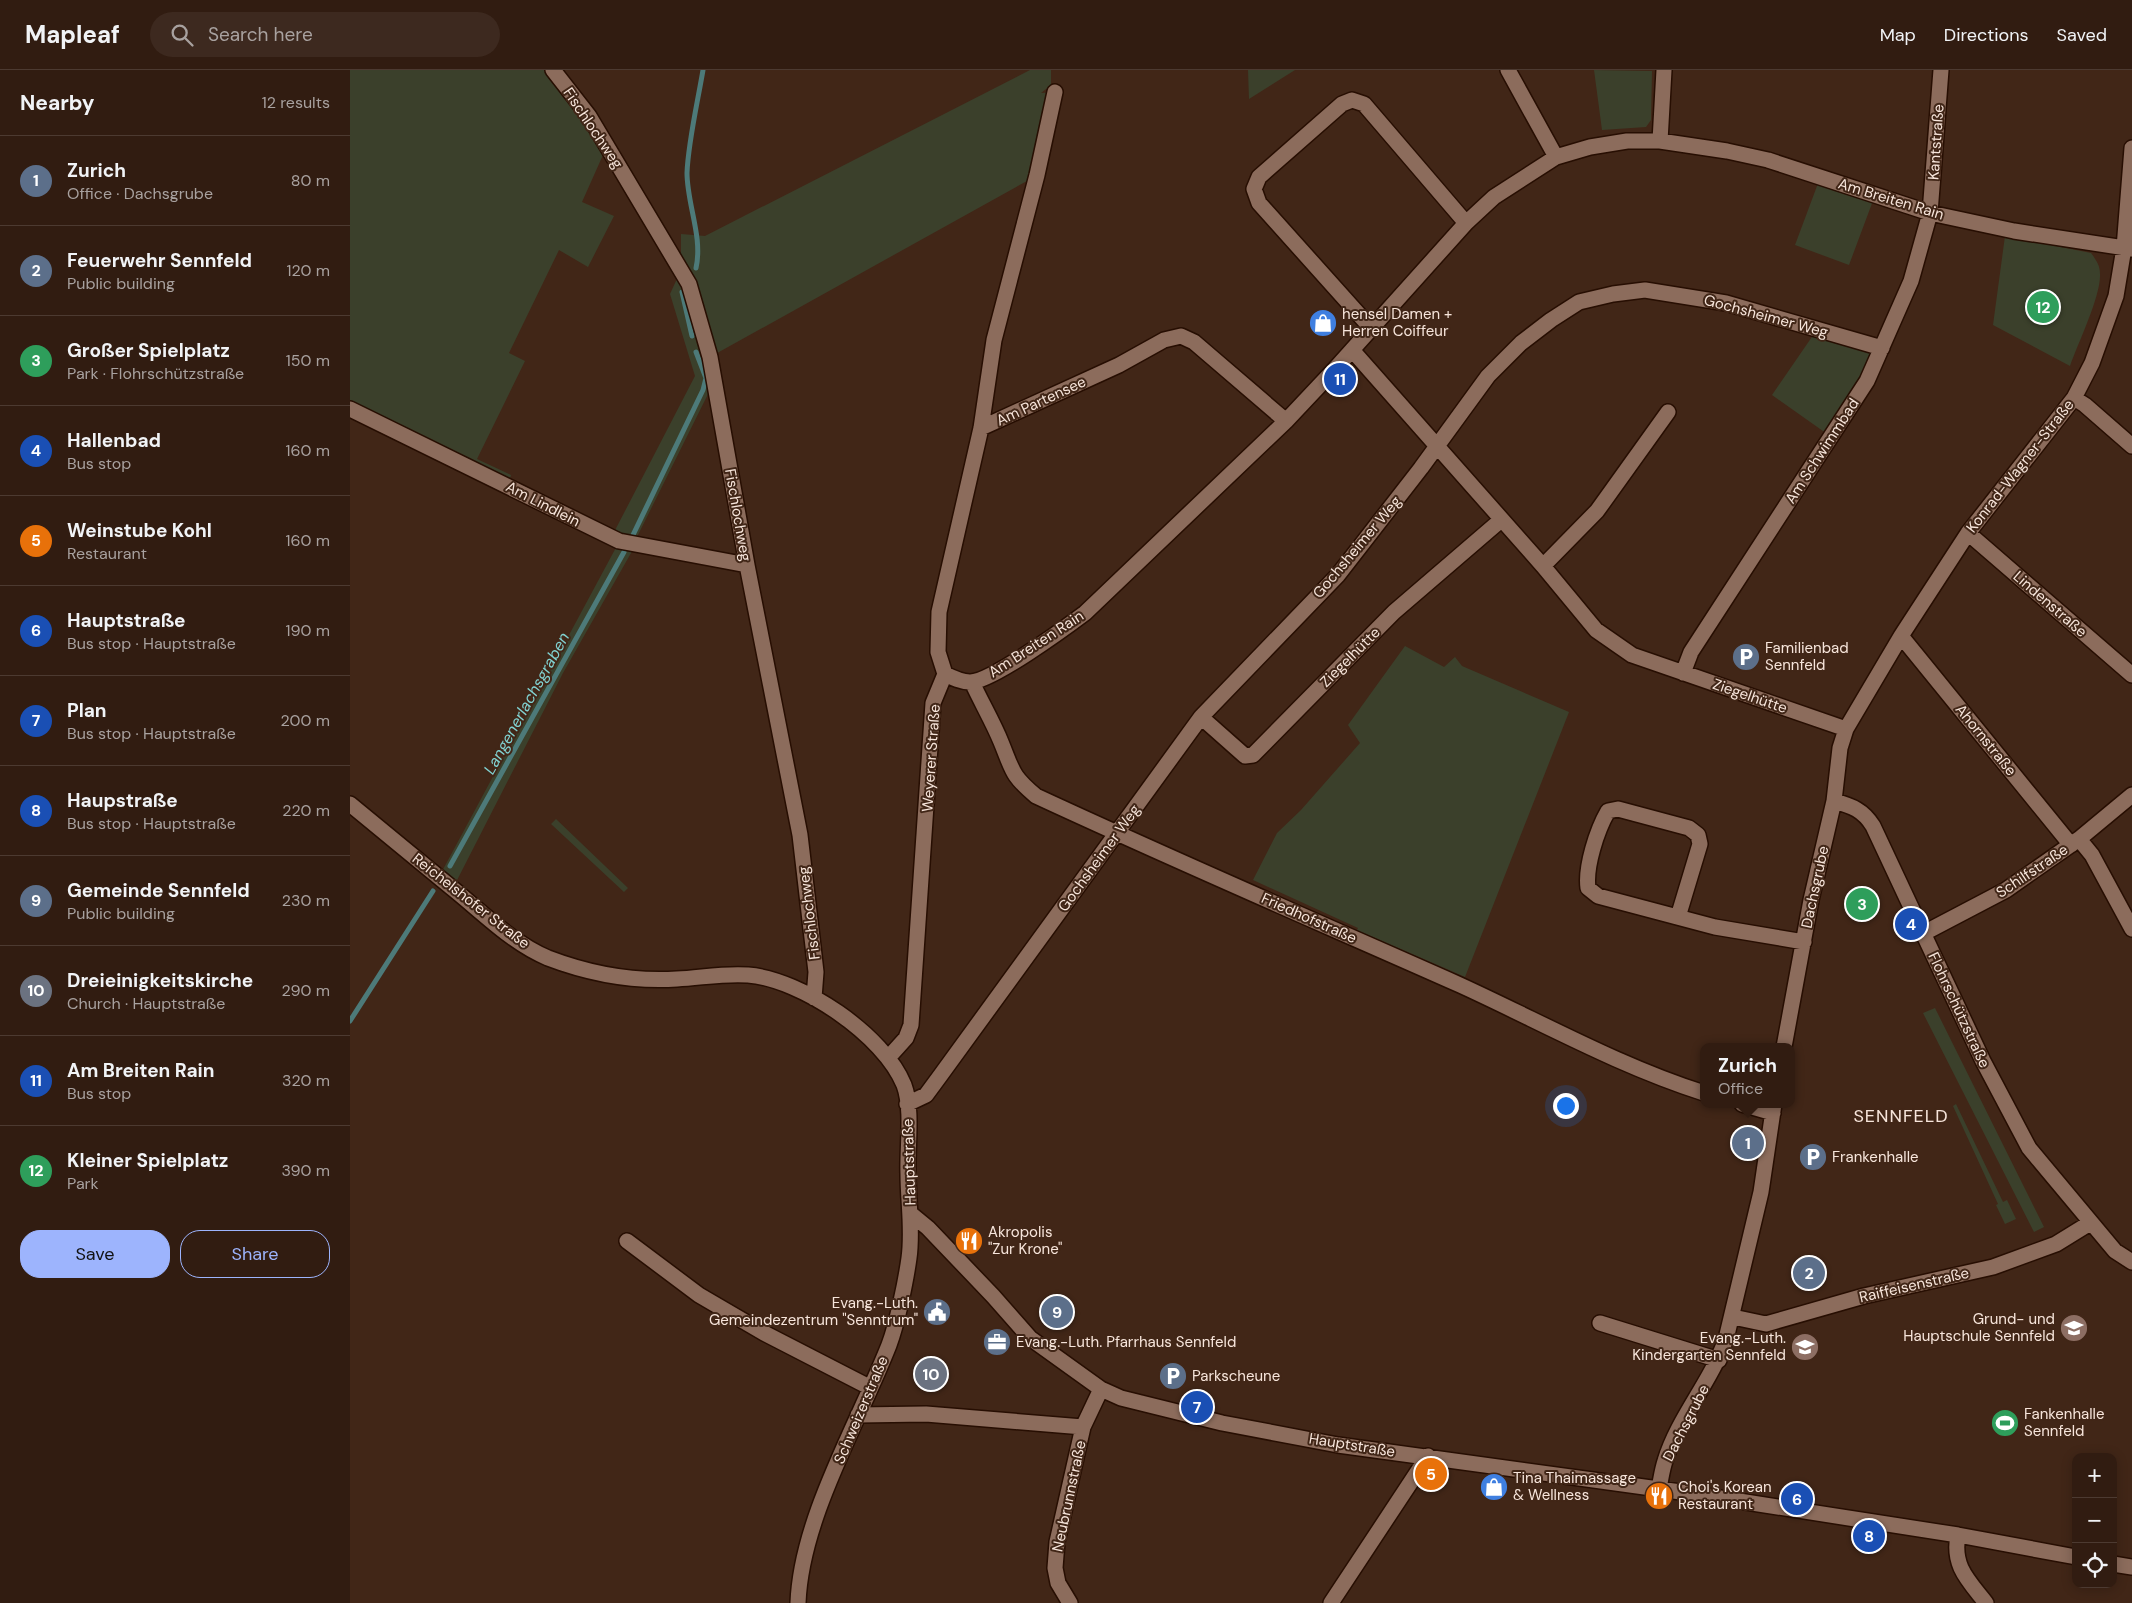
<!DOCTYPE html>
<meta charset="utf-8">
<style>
:root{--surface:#311c11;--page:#3d291f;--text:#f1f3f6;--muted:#a8a19f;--line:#4c3a31;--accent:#9db4fd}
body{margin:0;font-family:"DM Sans",sans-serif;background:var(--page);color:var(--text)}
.controls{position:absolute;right:15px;bottom:15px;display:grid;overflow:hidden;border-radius:10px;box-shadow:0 2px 12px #0003}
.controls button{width:45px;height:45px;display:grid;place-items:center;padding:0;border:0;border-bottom:1px solid var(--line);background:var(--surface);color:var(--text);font:25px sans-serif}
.you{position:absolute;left:1215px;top:1035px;width:18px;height:18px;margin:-12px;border:4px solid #fff;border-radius:50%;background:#1a73e8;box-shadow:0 0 0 8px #1a73e833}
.badge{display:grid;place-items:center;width:32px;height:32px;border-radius:50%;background:var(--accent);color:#fff;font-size:16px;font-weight:700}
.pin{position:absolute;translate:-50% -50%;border:2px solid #fff;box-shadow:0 1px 5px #0006}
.popup{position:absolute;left:1350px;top:973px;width:95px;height:65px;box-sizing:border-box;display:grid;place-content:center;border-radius:10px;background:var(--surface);filter:drop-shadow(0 1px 4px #0005);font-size:16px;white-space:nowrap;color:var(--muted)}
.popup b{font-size:19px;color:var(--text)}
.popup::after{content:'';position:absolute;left:50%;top:100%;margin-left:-10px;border:10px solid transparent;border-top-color:var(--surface)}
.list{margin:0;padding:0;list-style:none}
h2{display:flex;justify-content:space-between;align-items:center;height:65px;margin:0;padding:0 20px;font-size:21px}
h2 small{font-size:16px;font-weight:400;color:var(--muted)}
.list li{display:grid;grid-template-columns:32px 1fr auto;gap:15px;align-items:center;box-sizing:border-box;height:90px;padding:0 20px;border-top:1px solid var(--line)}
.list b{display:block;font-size:19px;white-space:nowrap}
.list p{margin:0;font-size:16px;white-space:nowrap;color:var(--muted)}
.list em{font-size:16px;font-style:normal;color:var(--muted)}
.actions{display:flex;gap:10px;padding:15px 20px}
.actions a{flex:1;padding:11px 0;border:1px solid var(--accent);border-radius:20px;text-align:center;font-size:18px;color:var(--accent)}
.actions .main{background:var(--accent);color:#111}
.icon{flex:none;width:28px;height:28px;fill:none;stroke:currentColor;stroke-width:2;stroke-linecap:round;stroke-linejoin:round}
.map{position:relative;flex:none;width:1782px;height:1533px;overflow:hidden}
header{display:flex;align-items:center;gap:30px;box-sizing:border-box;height:70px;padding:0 25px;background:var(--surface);border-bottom:1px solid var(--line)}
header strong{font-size:24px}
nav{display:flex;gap:28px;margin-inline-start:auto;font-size:18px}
.search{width:350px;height:45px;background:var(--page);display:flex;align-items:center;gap:12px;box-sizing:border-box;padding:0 18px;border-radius:28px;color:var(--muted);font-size:19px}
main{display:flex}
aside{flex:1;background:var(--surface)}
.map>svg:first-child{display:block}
</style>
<header>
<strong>Mapleaf</strong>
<div class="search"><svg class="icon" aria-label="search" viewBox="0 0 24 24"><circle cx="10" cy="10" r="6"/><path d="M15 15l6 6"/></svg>Search here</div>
<nav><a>Map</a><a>Directions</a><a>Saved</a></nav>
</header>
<main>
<aside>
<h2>Nearby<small>12 results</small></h2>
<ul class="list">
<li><span class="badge" style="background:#5c6f8a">1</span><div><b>Zurich</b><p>Office · Dachsgrube</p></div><em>80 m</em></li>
<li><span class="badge" style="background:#5c6f8a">2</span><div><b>Feuerwehr Sennfeld</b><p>Public building</p></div><em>120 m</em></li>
<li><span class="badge" style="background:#2e9e5b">3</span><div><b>Großer Spielplatz</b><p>Park · Flohrschützstraße</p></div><em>150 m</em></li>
<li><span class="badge" style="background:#1a4fb4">4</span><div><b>Hallenbad</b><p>Bus stop</p></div><em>160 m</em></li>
<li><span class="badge" style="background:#e8710a">5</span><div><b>Weinstube Kohl</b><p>Restaurant</p></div><em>160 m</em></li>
<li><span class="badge" style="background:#1a4fb4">6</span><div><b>Hauptstraße</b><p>Bus stop · Hauptstraße</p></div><em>190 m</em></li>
<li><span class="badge" style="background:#1a4fb4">7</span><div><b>Plan</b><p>Bus stop · Hauptstraße</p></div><em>200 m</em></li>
<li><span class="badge" style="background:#1a4fb4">8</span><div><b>Haupstraße</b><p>Bus stop · Hauptstraße</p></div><em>220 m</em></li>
<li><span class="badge" style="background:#5c6f8a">9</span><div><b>Gemeinde Sennfeld</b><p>Public building</p></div><em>230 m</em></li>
<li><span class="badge" style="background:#6b7280">10</span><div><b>Dreieinigkeitskirche</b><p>Church · Hauptstraße</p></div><em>290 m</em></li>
<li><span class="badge" style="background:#1a4fb4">11</span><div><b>Am Breiten Rain</b><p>Bus stop</p></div><em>320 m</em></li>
<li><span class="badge" style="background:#2e9e5b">12</span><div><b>Kleiner Spielplatz</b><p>Park</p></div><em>390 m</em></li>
</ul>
<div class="actions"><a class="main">Save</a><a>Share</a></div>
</aside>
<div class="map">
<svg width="1782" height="1533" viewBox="0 0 1782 1533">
<rect width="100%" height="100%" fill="#412617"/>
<path fill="#3b402b" d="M0 0H202L257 76 232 132 264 146 238 197 209 180 159 283 175 291 127 389 161 405 158 416 0 343Z
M680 0H701V15L691 23 705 22 686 106 360 287 364 312 283 475 285 476 213 603 103 818 89 807 269 472 261 468 345 306 320 224 331 200V164L355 166Z
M898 0H945L899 29Z
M1244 0 1302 1 1301 50 1296 57 1252 60Z
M1470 108 1524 128 1499 195 1445 175Z
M1655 166 1741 183C1746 190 1750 195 1750 204 1751 226 1728 273 1720 296L1643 255Z
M1466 261 1529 279 1480 366 1422 325Z
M1055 576 1094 597 1105 587 1112 596 1219 642 1115 907 1007 860 1008 858 903 810 927 763 951 740 1010 673 998 655Z
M206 749 278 818 274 822 201 754Z
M1585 938 1694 1157 1684 1162 1573 943Z
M1606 1034 1653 1132 1657 1130 1666 1149 1655 1154 1646 1135 1648 1134 1603 1036Z"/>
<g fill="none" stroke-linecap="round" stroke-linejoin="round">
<path stroke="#4d7a79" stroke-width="5" d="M346 198C353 167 337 134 337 103 338 73 348 30 353 0
M332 222 342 266
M282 467 353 320 356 308 346 282
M100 796 274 482
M0 951 83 821"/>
<defs>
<path id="street" d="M203 0 239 46 339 214 360 287 397 495 450 765 466 902 464 928
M1158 0 1206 87
M1310 71 1314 0
M1021 258 909 133 904 119 909 107 992 34 1002 30 1014 34 1116 153
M1002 280 1193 496 1246 560 1282 585 1496 659
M1724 328 1735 335 1782 376
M0 339 269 471 397 495
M631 358 769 295 814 270 831 266 844 272 936 351
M1618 463 1782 605
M1193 496 1247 441 1318 342
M1551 566 1721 775
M1333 603 1341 582 1517 311 1561 211 1580 143 1591 0
M595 604C603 608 611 612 620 612 641 612 715 558 735 543L936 351 984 300 1116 153 1144 127 1206 87 1240 77 1277 71H1310L1377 81 1418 90 1580 143 1664 161 1782 179
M622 612C631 632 643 652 651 672 663 701 661 705 686 726 826 791 968 852 1110 915 1191 952 1269 996 1354 1023
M851 647 895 686 903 685 1044 542 1151 450
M1484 731C1502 736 1513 740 1523 756L1633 991 1679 1078 1765 1181 1782 1192
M0 734C34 762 68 790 102 818 132 842 162 873 198 888 240 904 281 912 327 909 350 908 374 903 398 905 451 909 534 965 554 1015 563 1039 557 1078 558 1104 558 1132 563 1160 559 1188 556 1210 547 1254 539 1275 508 1354 451 1449 448 1533
M1729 769 1742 785 1782 859
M1328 847 1350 774 1348 765 1339 758 1268 739 1258 741C1247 760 1235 797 1238 818L1248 826 1365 857 1454 872
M1574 863 1656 820 1729 769 1782 725
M1434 977 1461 830 1484 731 1490 678 1496 659 1551 566 1618 463 1724 328 1742 293 1766 226 1774 178 1782 78
M538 988 556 968 561 955 583 633 595 604 588 582 589 542 631 358 644 270 687 105 705 22
M557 1034 576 1025 590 1006 851 647 988 505 1071 398 1138 306 1171 273 1201 250 1229 232 1263 224 1295 220 1376 233 1532 278
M1392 1034 1423 1043
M561 1144 578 1158 643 1226 680 1268 751 1319 771 1328 872 1353 988 1375 1338 1423 1608 1465 1726 1487
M277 1171 349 1225 414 1263 519 1317
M1383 1247 1416 1254 1514 1226 1643 1197 1706 1174 1740 1153
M1250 1253 1369 1290
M508 1345 576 1344 733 1357
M1309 1418C1311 1409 1312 1400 1315 1391 1328 1348 1361 1312 1376 1269L1411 1122 1424 1034
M1608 1465C1602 1496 1618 1510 1636 1533
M1763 1494 1782 1497
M720 1533 708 1513 705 1498 707 1472 733 1357 751 1319
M981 1533 1078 1386"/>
</defs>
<use href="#street" stroke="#270e02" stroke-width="18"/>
<use href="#street" stroke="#8c6c5c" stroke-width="15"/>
</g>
<defs>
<symbol id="shop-disc" viewBox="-11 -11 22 22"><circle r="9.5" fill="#3f7fe0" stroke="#412617"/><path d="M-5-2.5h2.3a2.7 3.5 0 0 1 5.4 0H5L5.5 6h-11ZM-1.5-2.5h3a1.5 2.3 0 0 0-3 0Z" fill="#fff"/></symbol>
<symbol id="parking-disc" viewBox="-11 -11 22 22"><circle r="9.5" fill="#5c6f8a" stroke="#412617"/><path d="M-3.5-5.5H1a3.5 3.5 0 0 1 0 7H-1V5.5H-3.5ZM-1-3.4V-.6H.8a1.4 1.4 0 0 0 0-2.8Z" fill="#fff"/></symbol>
<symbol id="restaurant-disc" viewBox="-11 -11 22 22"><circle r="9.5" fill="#e8710a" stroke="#412617"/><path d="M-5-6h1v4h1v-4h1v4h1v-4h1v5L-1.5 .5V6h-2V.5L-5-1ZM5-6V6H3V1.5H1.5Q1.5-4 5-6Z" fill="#fff"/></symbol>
<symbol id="civic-disc" viewBox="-11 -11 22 22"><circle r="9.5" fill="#5c6f8a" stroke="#412617"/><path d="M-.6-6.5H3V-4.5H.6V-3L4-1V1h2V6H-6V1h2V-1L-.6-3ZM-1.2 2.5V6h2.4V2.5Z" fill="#fff"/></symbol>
<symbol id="school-disc" viewBox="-11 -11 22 22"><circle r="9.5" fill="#8d6e63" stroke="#412617"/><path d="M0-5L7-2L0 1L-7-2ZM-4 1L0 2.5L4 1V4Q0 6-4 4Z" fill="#fff"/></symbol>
<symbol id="office-disc" viewBox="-11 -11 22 22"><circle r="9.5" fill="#5c6f8a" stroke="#412617"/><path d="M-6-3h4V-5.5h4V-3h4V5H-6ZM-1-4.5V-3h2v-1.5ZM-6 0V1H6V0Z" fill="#fff"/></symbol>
<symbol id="stadium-disc" viewBox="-11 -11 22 22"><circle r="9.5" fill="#2e9e5b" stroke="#412617"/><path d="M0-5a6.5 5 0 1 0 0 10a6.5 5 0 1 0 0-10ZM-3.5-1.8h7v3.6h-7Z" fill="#fff"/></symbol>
</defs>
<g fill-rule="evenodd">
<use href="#shop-disc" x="957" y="237" width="32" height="32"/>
<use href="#parking-disc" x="1380" y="571" width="32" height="32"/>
<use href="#parking-disc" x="1447" y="1071" width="32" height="32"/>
<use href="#restaurant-disc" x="603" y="1155" width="32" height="32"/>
<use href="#civic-disc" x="571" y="1226" width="32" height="32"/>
<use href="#school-disc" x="1708" y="1242" width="32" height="32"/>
<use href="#office-disc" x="631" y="1256" width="32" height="32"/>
<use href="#school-disc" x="1439" y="1261" width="32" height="32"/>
<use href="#parking-disc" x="807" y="1290" width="32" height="32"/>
<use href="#stadium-disc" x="1639" y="1337" width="32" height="32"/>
<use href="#shop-disc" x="1128" y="1401" width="32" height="32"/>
<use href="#restaurant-disc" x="1293" y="1410" width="32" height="32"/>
</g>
<g text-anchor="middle" stroke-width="4" stroke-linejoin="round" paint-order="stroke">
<g font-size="15" fill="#f7e5db" stroke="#412617">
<text transform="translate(243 58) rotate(56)" y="5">Fischlochweg</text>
<text transform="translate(1586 72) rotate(-86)" y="5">Kantstraße</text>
<text transform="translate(1541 129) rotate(17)" y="5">Am Breiten Rain</text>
<text transform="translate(1416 246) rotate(15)" y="5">Gochsheimer Weg</text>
<text transform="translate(691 331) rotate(-25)" y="5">Am Partensee</text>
<text transform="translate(1472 381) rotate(-57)" y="5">Am Schwimmbad</text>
<text transform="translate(1670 396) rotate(-52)" y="5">Konrad-Wagner-Straße</text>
<text transform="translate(193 434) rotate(27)" y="5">Am Lindlein</text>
<text transform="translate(388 445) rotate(80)" y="5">Fischlochweg</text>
<text transform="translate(1007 477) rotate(-50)" y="5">Gochsheimer Weg</text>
<text transform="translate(1700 534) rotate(41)" y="5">Lindenstraße</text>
<text transform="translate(686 574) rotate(-33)" y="5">Am Breiten Rain</text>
<text transform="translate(1000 587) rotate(-45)" y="5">Ziegelhütte</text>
<text transform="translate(1400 626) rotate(19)" y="5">Ziegelhütte</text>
<text transform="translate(1636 670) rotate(51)" y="5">Ahornstraße</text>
<text transform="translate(581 688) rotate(-86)" y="5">Weyerer Straße</text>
<text transform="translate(749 788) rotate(-54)" y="5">Gochsheimer Weg</text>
<text transform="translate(1682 801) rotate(-34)" y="5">Schilfstraße</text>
<text transform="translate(1465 817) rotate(-78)" y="5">Dachsgrube</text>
<text transform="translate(121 831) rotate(38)" y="5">Reichelshofer Straße</text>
<text transform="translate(459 843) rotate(-97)" y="5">Fischlochweg</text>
<text transform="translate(959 848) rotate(24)" y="5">Friedhofstraße</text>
<text transform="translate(1609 940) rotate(65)" y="5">Flohrschützstraße</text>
<text transform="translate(559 1092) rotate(-92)" y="5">Hauptstraße</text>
<text transform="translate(1564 1215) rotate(-13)" y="5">Raiffeisenstraße</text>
<text transform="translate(511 1340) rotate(-67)" y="5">Schweizerstraße</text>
<text transform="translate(1336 1353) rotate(-63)" y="5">Dachsgrube</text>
<text transform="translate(1002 1375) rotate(9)" y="5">Hauptstraße</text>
<text transform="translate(719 1426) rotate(-78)" y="5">Neubrunnstraße</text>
</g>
<g font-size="15" fill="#f7e5db" stroke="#412617" text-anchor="start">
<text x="992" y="249">hensel Damen +<tspan x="992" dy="17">Herren Coiffeur</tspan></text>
<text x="1415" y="583">Familienbad<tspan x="1415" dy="17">Sennfeld</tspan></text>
<text x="1482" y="1092">Frankenhalle</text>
<text x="638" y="1167">Akropolis<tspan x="638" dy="17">"Zur Krone"</tspan></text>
<text x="568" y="1238" text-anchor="end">Evang.-Luth.<tspan x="568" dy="17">Gemeindezentrum "Senntrum"</tspan></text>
<text x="1705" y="1254" text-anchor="end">Grund- und<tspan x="1705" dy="17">Hauptschule Sennfeld</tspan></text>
<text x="1436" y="1273" text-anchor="end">Evang.-Luth.<tspan x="1436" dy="17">Kindergarten Sennfeld</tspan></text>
<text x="666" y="1277">Evang.-Luth. Pfarrhaus Sennfeld</text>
<text x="842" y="1311">Parkscheune</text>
<text x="1674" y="1349">Fankenhalle<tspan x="1674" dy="17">Sennfeld</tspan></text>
<text x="1163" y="1413">Tina Thaimassage<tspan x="1163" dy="17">&amp; Wellness</tspan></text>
<text x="1328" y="1422">Choi's Korean<tspan x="1328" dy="17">Restaurant</tspan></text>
</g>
<g font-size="16" font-style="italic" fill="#81d2d1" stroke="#412617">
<text transform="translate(176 633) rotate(-61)" y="6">Langenerlachsgraben</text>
</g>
<g font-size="18" letter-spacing="1" fill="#f7e5db" stroke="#412617">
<text x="1551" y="1052">SENNFELD</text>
</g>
</g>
</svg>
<div class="controls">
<button>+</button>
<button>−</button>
<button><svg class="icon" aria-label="locate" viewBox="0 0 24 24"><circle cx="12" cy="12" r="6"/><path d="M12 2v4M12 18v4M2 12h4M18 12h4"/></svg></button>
</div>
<div class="you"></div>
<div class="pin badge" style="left:1398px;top:1073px;background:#5c6f8a">1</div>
<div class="popup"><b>Zurich</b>Office</div>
<div class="pin badge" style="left:1459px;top:1203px;background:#5c6f8a">2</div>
<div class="pin badge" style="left:1512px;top:834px;background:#2e9e5b">3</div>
<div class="pin badge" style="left:1561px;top:854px;background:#1a4fb4">4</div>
<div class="pin badge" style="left:1081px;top:1404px;background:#e8710a">5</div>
<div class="pin badge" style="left:1447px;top:1429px;background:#1a4fb4">6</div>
<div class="pin badge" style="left:847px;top:1337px;background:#1a4fb4">7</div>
<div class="pin badge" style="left:1519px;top:1466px;background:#1a4fb4">8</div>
<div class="pin badge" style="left:707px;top:1242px;background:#5c6f8a">9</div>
<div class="pin badge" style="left:581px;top:1304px;background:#6b7280">10</div>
<div class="pin badge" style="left:990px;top:309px;background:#1a4fb4">11</div>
<div class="pin badge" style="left:1693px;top:237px;background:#2e9e5b">12</div>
</div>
</main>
